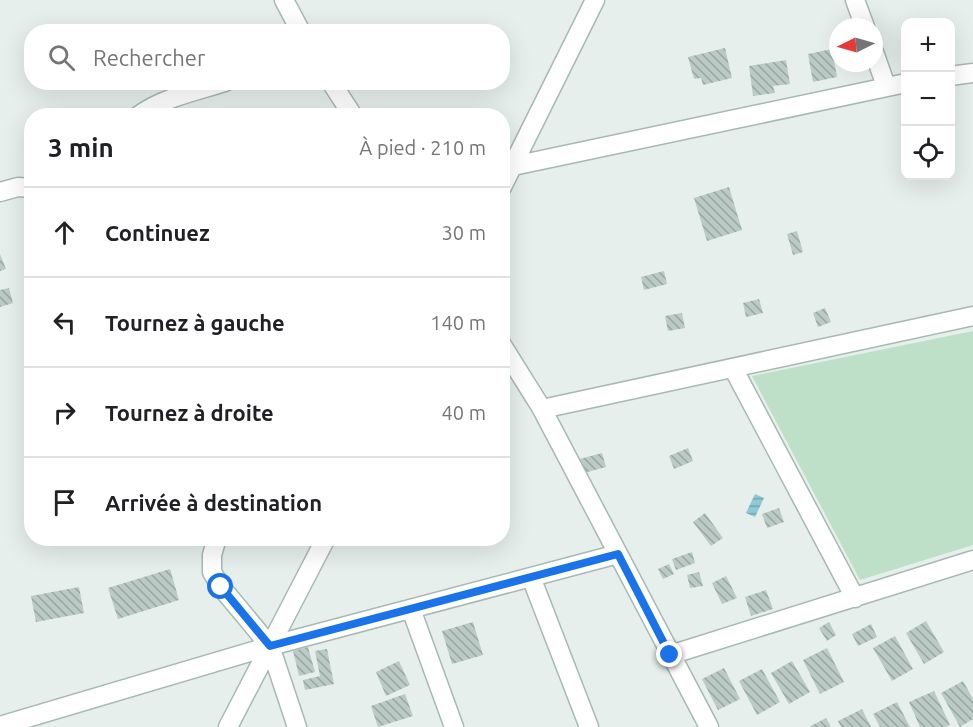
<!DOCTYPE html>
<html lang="fr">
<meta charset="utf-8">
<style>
:root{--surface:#fff;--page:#f2f2f2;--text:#202124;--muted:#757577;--line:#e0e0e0}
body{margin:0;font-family:Ubuntu,sans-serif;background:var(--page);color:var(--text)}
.controls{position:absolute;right:18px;top:18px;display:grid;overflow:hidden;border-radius:12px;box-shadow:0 6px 24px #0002}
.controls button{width:54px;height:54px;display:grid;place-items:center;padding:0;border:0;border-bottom:2px solid var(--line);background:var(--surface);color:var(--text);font:30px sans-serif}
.compass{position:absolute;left:829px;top:18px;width:54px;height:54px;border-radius:50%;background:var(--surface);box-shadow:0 6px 24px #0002;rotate:265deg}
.stop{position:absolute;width:18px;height:18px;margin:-14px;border:4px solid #1a73e8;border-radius:50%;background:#fff}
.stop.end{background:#1a73e8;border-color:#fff;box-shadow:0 2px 6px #0008}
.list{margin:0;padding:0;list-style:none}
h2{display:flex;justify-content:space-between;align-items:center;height:78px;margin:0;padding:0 24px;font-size:26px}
h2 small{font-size:20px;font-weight:400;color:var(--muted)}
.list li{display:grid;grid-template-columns:39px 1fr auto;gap:18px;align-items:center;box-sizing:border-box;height:90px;padding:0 24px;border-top:2px solid var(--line)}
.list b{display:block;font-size:22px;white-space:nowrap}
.list em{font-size:20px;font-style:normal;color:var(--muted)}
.icon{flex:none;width:33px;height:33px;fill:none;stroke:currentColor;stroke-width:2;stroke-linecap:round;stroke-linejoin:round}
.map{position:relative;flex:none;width:973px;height:727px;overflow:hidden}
.search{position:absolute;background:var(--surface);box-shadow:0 6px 24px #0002;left:24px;top:24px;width:486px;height:66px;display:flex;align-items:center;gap:15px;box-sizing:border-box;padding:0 21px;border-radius:24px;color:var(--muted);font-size:22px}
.panel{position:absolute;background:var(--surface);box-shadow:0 6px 24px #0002;left:24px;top:108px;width:486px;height:438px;border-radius:24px}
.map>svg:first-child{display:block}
</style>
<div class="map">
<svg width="973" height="727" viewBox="0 0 973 727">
<defs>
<pattern id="water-rules" width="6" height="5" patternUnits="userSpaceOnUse" patternTransform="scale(1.5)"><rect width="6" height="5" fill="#8ec9d4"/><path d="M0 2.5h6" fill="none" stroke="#74a5ad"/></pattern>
<pattern id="building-back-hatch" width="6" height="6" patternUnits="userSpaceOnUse" patternTransform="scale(1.5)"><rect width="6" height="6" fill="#bbcac4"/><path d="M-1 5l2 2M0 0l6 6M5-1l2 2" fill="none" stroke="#98a6a0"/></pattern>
</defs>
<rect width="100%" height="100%" fill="#e6efeb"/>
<path fill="#bfe0c8" d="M973 331V545L860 580 752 376Z"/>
<path fill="url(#water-rules)" d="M755 494 764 498 755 517 746 513Z"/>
<path fill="url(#building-back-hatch)" d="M725 48 732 78 703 85 701 78 694 79 688 57Z
M832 49 837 77 813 82 808 54Z
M786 60 790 84 773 86 775 93 753 96 749 66Z
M729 187 742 230 707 241 694 198Z
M797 231 803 252 793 255 787 234Z
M0 254 6 269 0 271Z
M664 271 667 284 644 290 641 277Z
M9 288 13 303 0 307V290Z
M759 299 763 313 746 317 743 303Z
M825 308 831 322 818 327 813 313Z
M682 313 685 328 668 331 665 316Z
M688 448 693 461 674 469 669 456Z
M602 453 606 467 580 474 576 460Z
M779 508 784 522 767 528 762 514Z
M705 513 723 538 711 546 693 522Z
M692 552 695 563 676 570 672 559Z
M669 564 674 574 663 579 658 569Z
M170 569 179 600 118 619 108 588Z
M699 572 703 586 690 588 687 575Z
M726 576 737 598 722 604 712 583Z
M79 587 84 613 36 622 31 596Z
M766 590 773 609 751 616 745 597Z
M926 621 944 652 924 664 906 633Z
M473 622 483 655 452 664 442 631Z
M829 622 836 635 827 641 819 628Z
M871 624 877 637 858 646 852 634Z
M895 636 913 669 892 681 873 648Z
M308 647 315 672 299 676 293 651Z
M827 648 844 682 820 694 803 660Z
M327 649 334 684 305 690 303 680 320 676 315 651Z
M399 661 410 685 386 696 376 672Z
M792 661 810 692 789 704 771 673Z
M724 668 740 699 718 710 702 679Z
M762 669 780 702 757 715 739 681Z
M963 681 973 699V719L960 727 941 693Z
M934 691 950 725 945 727H920L909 702Z
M405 694 413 716 378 727 371 706Z
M897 702 910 727H880L873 714Z
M862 709 871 727H841L838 721Z
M826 718 831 727H809Z"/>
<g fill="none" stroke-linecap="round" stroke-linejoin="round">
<defs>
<path id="minor" d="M284 0 301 32
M855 0 865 27
M874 52 886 86
M950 76 973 73
M331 82 353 116
M138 116C162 98 196 91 225 82
M513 166 906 83
M502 187 595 0
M0 192 18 187 32 188
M502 345 542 409 709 727
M733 368 855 598
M542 409 973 316
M217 538 212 555V572L221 587 270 646 297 727
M531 577 589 727
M411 609 454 727
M670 655 973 560
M0 726 270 646 326 538
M228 727 270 646 618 554"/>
</defs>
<use href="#minor" stroke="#a8b8b2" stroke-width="21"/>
<use href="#minor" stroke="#fff" stroke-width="18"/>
</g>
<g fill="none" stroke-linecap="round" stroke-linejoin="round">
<path stroke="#1a73e8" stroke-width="8" d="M221 587 270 646 618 554 670 655"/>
</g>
</svg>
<div class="controls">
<button>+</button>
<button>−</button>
<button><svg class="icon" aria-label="locate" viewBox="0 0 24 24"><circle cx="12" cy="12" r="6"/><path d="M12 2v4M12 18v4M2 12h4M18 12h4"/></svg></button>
</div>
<svg class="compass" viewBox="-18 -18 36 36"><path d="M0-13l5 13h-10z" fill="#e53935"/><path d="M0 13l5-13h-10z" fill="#757577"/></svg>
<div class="stop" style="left:221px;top:587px"></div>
<div class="stop end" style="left:670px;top:655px"></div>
<div class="search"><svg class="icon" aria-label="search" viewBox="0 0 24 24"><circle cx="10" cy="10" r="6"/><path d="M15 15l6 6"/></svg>Rechercher</div>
<section class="panel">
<h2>3 min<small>À pied · 210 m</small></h2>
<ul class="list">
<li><svg class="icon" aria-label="ahead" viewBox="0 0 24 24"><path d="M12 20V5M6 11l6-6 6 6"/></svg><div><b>Continuez</b></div><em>30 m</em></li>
<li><svg class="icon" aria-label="left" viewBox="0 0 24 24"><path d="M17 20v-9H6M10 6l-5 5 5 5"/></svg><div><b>Tournez à gauche</b></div><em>140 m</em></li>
<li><svg class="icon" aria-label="right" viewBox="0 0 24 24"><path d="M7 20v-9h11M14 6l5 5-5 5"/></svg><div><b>Tournez à droite</b></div><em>40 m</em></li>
<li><svg class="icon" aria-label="arrive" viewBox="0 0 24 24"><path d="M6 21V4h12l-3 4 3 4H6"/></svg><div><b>Arrivée à destination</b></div></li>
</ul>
</section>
</div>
